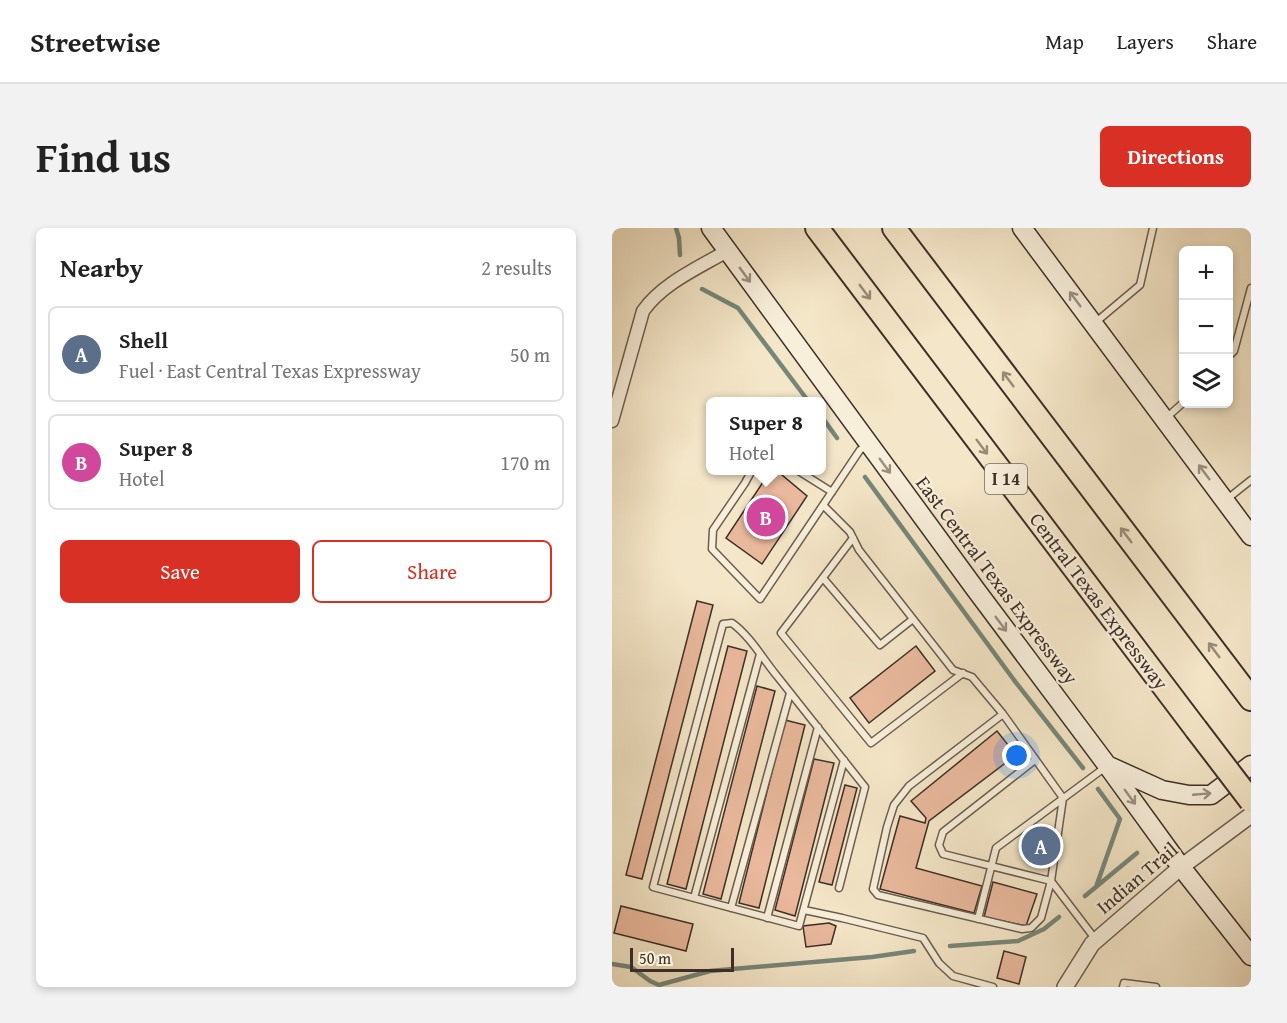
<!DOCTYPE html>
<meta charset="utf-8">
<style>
:root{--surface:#fff;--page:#f2f2f2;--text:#222;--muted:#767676;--line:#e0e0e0;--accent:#d93025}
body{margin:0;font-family:"Gentium Book Plus",serif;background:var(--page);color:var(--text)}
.controls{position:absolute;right:18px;top:18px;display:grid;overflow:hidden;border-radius:9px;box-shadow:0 3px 9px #0003}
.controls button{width:54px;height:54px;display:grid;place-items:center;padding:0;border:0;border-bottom:2px solid var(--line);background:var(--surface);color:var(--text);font:30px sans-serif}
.scale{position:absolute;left:18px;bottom:15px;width:104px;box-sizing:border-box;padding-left:6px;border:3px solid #3d2f27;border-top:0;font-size:16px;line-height:21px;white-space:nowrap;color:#3d2f27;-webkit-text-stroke:4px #f8efdb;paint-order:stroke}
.you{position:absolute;left:405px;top:528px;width:21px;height:21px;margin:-15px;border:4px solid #fff;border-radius:50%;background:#1a73e8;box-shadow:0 0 0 9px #1a73e833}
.badge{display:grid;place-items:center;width:39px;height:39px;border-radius:50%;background:var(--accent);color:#fff;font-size:20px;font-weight:700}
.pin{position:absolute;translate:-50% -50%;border:3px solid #fff;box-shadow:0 2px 6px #0006}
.popup{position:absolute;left:94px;top:169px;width:120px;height:78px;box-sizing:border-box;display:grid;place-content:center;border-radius:9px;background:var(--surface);filter:drop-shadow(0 2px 4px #0005);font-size:20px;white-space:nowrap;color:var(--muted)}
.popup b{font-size:22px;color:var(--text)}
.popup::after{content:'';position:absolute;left:50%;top:100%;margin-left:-12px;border:12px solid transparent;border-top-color:var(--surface)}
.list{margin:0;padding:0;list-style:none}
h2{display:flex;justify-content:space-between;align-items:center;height:78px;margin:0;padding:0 24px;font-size:26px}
h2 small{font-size:20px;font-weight:400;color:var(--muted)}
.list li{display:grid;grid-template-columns:39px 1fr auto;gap:18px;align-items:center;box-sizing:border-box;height:96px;margin:0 12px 12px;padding:0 12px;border:2px solid var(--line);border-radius:9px}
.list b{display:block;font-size:22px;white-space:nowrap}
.list p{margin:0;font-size:20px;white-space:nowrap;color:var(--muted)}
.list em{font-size:20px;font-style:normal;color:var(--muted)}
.actions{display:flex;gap:12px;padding:18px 24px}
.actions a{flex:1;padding:14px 0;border:2px solid var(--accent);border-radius:9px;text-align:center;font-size:21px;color:var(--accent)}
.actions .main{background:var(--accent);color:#fff}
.icon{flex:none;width:33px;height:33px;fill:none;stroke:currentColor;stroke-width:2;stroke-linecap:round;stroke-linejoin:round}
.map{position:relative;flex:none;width:639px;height:759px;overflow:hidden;border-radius:9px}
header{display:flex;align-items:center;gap:36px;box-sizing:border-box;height:84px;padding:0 30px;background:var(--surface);border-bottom:2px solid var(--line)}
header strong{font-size:28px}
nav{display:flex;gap:33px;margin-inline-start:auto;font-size:21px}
.intro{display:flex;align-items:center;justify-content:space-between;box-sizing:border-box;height:144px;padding:0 36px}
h1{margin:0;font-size:42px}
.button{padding:15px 27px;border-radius:9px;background:var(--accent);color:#fff;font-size:21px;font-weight:700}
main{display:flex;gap:36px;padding:0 36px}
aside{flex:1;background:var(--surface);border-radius:9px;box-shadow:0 3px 9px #0003}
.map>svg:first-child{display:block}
</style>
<header>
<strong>Streetwise</strong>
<nav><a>Map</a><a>Layers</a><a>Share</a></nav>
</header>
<div class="intro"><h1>Find us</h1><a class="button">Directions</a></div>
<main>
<aside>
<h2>Nearby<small>2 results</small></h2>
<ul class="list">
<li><span class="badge" style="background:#5c6f8a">A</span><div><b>Shell</b><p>Fuel · East Central Texas Expressway</p></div><em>50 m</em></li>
<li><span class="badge" style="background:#d1479c">B</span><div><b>Super 8</b><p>Hotel</p></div><em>170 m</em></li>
</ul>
<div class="actions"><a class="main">Save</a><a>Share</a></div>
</aside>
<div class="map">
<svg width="639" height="759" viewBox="0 0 639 759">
<rect width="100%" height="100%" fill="#f4e6c8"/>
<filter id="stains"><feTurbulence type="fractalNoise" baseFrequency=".00333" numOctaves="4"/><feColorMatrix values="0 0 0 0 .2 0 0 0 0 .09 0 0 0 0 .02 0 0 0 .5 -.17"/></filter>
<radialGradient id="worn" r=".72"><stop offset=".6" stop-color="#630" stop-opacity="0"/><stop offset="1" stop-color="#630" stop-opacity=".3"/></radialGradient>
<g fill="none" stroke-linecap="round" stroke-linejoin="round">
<path stroke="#778679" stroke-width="4.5" d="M64 0 67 10 68 27
M90 61 126 80 197 174
M210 189 225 210
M253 249 402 452 471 540
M484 659 508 591 486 561
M473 668 525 625
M338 718 406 713 432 701 447 689
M0 736 19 739 38 753 47 757 98 743 260 729 302 723"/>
</g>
<path fill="#eab99d" stroke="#3d2f27" stroke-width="1.5" d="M159 242H164L195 268 150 336 114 310Z
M85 373 101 377 30 651 14 647Z
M116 418 135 423 74 661 55 656Z
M304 418 323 443 257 495 238 470Z
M145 458 163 463 109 671 91 666Z
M173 492 193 497 147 680 127 675Z
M385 503 404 527 317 593 304 640 370 658 362 685 268 661 288 588 313 595 314 590 299 573Z
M202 531 222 535 183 688 163 682Z
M233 557 245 560 220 657 207 654Z
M381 654 425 666 414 698 372 689Z
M9 678 81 696 74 723 2 705Z
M217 695 224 698 219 716 194 719 191 698Z
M392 723 414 729 407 756 385 750Z"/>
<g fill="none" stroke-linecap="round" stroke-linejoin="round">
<defs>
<path id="service" d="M484 94 528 57 541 0
M616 129 622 123 639 60
M554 190 572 174
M140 242 133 255 101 302 100 321 148 371 248 222 256 217
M185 242 220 264
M614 272 639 252
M211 277 238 304 247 322 341 442 360 449 391 486 451 570 439 653 429 690 419 700 410 701 266 667 261 661 275 599 282 577 297 558 391 486
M241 310 169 405 259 515 351 445
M211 350 268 417 301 391
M423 532 331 604 327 617 331 626 439 653 484 712
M227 660 253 559C224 522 194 485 165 448 151 431 138 408 120 395L111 396 41 659 187 698 232 532
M82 670 148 426
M119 680 178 465
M192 682 230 690 311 710 327 735 341 748 381 759
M155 690 206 499
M366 691 384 620 495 538
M511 759 512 755 544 759"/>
<path id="minor" d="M0 193 31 83C51 55 86 40 115 23"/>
<path id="tertiary" d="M453 759 480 716 569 639 639 587"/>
<path id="secondary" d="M99 0 364 362 495 537 569 639 639 728
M410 0 639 308
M497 538 550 562 577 567H599L639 537"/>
<path id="motorway" d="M205 0 584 501
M282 0 639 471"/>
</defs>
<use href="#service" stroke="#6b5d4f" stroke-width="9"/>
<use href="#minor" stroke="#6b5d4f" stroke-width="15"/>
<use href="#tertiary" stroke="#6b5d4f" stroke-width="18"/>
<use href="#secondary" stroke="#3d2f27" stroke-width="21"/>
<use href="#motorway" stroke="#3d2f27" stroke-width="26"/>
<use href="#service" stroke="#f8efdb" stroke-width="6"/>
<use href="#minor" stroke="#f8efdb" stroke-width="12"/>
<use href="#tertiary" stroke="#f8efdb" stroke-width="15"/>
<use href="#secondary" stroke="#f8efdb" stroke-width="18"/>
<use href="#motorway" stroke="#f4e6c8" stroke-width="22"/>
<defs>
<path id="motorway-bridge" d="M584 501 639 573"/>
</defs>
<use href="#motorway-bridge" stroke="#3d2f27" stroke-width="26" stroke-linecap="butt"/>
<use href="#motorway-bridge" stroke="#f4e6c8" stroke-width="22"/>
</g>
<defs><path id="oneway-shaft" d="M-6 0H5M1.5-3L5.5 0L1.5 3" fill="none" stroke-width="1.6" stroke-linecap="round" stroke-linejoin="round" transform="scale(1.5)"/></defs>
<g stroke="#9a8f81">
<use href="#oneway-shaft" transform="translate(133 47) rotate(54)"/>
<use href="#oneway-shaft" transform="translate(463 71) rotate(-127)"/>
<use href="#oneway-shaft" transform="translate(273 238) rotate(54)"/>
<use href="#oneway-shaft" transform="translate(592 244) rotate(-127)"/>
<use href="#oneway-shaft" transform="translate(389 396) rotate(53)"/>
<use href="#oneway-shaft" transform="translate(590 566) rotate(-5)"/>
<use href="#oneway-shaft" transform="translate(518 569) rotate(54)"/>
</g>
<g stroke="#988a78">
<use href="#oneway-shaft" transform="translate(253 64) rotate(53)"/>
<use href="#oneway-shaft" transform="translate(396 151) rotate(-127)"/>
<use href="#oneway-shaft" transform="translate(370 219) rotate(53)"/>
<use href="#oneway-shaft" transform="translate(514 307) rotate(-127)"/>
<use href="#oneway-shaft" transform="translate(602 422) rotate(-127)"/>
</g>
<g text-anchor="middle" stroke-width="4.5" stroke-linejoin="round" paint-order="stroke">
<rect fill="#f8efdb" stroke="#75695d" stroke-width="1.5" x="373" y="236" width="42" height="30" rx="4.5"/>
<g font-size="18" font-weight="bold" fill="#3d2f27">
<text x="394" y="257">I 14</text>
</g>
<g font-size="20" fill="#3d2f27" stroke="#f8efdb">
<text transform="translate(385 352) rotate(53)" y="7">East Central Texas Expressway</text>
<text transform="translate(487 373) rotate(53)" y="7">Central Texas Expressway</text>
<text transform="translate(525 650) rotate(-40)" y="7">Indian Trail</text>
</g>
</g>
<rect width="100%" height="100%" filter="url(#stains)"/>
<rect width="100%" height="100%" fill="url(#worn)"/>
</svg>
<div class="controls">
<button>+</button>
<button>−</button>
<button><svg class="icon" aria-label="layers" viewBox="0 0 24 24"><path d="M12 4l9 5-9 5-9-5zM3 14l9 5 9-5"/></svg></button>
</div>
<div class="scale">50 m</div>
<div class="you"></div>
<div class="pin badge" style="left:429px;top:618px;background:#5c6f8a">A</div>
<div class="pin badge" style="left:154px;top:289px;background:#d1479c">B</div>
<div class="popup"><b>Super 8</b>Hotel</div>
</div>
</main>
